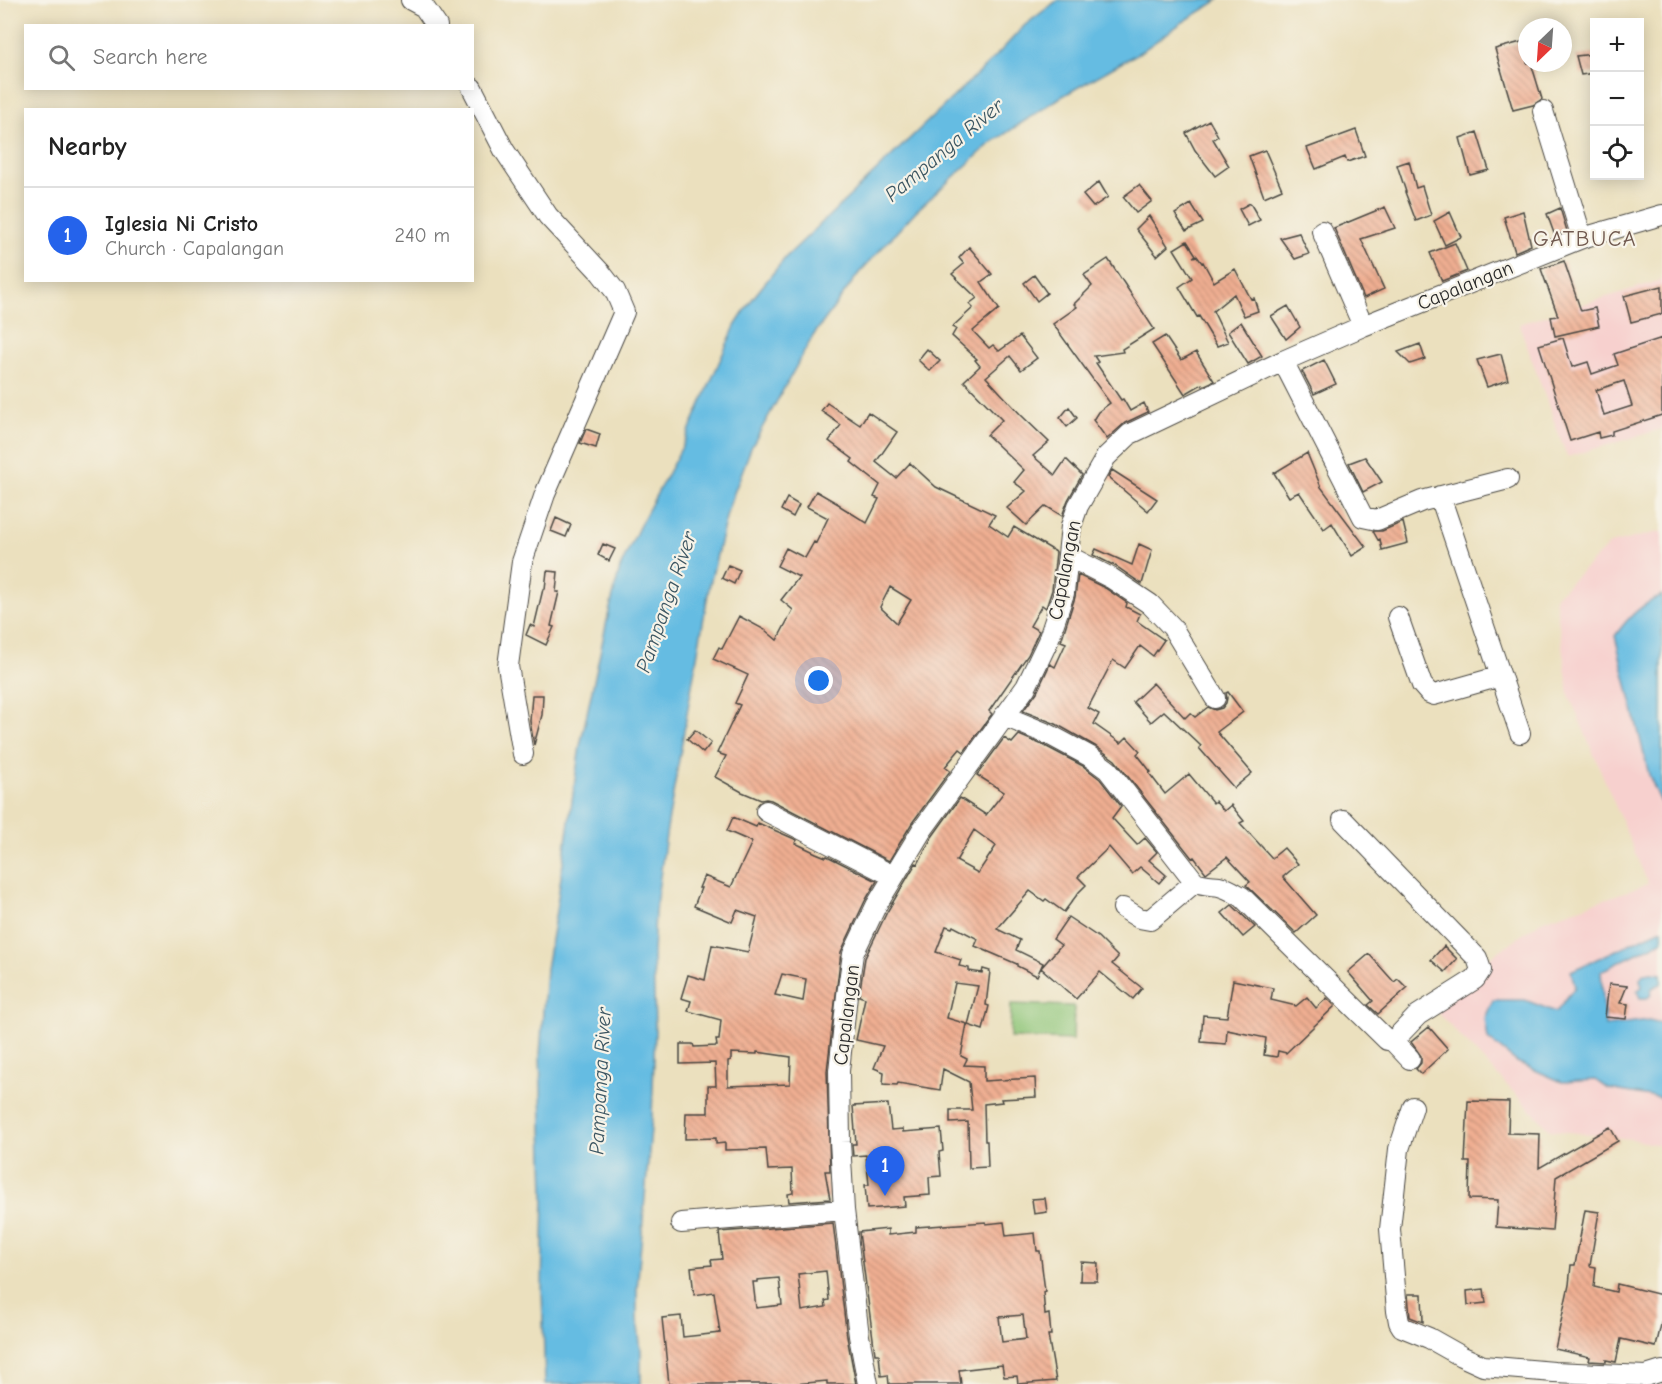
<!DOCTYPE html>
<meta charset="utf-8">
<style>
:root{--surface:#fff;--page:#f6f6f6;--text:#222;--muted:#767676;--line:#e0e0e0;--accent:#2563eb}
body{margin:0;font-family:"Comic Neue",sans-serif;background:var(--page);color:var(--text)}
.controls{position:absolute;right:18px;top:18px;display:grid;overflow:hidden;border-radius:0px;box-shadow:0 3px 15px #0003}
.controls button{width:54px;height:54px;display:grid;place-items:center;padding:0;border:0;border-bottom:2px solid var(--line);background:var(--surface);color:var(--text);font:30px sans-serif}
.compass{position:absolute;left:1518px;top:18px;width:54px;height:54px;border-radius:50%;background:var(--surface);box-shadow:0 3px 15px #0003;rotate:205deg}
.you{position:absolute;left:819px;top:681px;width:21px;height:21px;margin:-15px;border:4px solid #fff;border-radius:50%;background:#1a73e8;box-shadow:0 0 0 9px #1a73e833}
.badge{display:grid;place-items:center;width:39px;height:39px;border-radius:50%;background:var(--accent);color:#fff;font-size:20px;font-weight:700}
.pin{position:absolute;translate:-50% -50px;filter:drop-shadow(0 2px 3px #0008)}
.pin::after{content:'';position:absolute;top:32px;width:21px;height:18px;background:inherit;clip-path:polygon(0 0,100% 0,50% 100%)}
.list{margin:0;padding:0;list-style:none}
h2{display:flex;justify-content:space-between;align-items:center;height:78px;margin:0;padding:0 24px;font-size:26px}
h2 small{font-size:20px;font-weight:400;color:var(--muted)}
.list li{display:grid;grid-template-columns:39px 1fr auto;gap:18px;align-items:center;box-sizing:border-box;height:96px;padding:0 24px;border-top:2px solid var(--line)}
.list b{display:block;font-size:22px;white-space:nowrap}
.list p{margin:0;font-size:20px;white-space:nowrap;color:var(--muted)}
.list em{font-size:20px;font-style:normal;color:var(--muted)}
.icon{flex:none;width:33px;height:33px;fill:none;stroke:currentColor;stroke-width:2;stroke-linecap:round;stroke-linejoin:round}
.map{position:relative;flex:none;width:1662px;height:1384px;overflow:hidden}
.search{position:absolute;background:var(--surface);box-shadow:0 3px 15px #0003;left:24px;top:24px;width:450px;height:66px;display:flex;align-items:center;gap:15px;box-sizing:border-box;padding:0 21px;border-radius:0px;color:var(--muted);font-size:22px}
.panel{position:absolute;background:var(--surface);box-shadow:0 3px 15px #0003;left:24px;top:108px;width:450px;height:174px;border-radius:0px}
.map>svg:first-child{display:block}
</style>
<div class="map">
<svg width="1662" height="1384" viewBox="0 0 1662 1384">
<defs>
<pattern id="building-back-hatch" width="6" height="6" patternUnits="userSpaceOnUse" patternTransform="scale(1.5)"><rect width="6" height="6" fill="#f0af92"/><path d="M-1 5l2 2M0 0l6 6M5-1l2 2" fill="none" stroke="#c38f77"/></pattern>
</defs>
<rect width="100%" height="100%" fill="#f7f3e8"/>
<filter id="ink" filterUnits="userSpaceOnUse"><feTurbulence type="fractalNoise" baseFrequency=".0167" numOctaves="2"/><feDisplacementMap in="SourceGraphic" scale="12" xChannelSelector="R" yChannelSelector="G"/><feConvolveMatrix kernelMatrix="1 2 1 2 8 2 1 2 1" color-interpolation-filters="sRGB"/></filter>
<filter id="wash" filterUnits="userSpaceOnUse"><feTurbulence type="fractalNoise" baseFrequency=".008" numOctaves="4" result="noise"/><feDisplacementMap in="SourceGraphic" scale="24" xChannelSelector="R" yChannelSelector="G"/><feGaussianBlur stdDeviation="1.35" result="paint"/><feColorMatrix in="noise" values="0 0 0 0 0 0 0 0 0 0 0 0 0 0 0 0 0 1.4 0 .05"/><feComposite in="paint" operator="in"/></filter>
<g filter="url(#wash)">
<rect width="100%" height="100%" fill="#ebe0be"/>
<path fill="#f7d0ce" d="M1662 280V429L1567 457 1519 324Z
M1662 531V1146L1631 1139 1550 1130 1434 1009 1473 970 1541 921 1648 884 1569 695 1555 597 1610 544Z"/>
<path fill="#8dc476" stroke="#5c7850" stroke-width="1.5" d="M1011 1004 1074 1006 1073 1040 1010 1038Z"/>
<path fill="#65bce2" stroke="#487486" stroke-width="1.5" d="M1058 0H1219L1183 22 1142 51 1061 97 991 143 915 212 859 273 813 336 751 448 728 509 709 588 667 828 655 912 653 954 655 1030 652 1117 637 1289V1318L641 1351V1384H545L542 1290 544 1193 540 1055 546 969 556 911 580 746 608 616 620 568 639 527 683 445 735 326 753 298 786 257 996 56 1025 25Z
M1662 595V805L1649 775 1615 636C1629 616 1640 606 1662 595Z
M1662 929V941L1601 971 1605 1026 1649 1020 1662 1023V1098L1609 1089 1596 1080 1562 1082 1517 1062 1488 1039 1485 1018 1493 1000H1525L1556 1012 1575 987 1571 971Z
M1652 973 1661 974V984L1652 988 1650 996 1647 998H1640L1637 991 1642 987 1640 979 1643 974Z"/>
<g id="blocks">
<path fill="url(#building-back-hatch)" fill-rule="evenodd" d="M1525 41 1527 47V63H1531L1542 99 1533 105 1513 110 1495 49Z
M1594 54V73L1581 75 1576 56Z
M1209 120 1218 136 1213 139 1229 166 1215 176 1195 150 1186 133Z
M1356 130 1365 156 1347 162 1345 157 1316 169 1307 148Z
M1477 132 1489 170 1470 175 1460 138Z
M1265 150 1282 189 1264 197 1249 156Z
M1409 161 1416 188 1422 186 1431 215 1416 221 1405 192H1406L1397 165Z
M1099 182 1108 197 1093 207 1083 195Z
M1139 185 1152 201 1136 213 1123 197Z
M1250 203 1260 220 1248 226 1239 209Z
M1191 204 1203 223 1186 231 1175 214Z
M1385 207 1395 228 1361 239 1384 289 1364 298 1334 228Z
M1560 208 1567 231 1555 236 1547 214Z
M1523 211 1531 245 1515 252 1504 217Z
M1450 212 1461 237 1445 245 1434 221Z
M1149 216 1168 246 1157 256 1136 229Z
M1299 233 1309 254 1295 259 1280 238Z
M1187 241 1196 255 1193 257 1197 256 1202 263 1203 262 1214 282 1235 269 1251 299 1254 298 1258 311 1244 316 1234 294 1213 311 1228 342 1217 346 1199 316 1197 317 1179 287 1192 278 1174 249Z
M1455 243 1467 271 1442 281 1430 253Z
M969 247 992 274 981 282 999 309 973 331 989 348 993 345 999 351 1020 336 1037 358 1021 370 1010 356 986 377 1021 415 1049 442 1033 456 1055 475 1066 459 1082 475 1068 500 1062 516 1046 506 1026 525 1007 508 1026 491 1014 482 1024 470 987 435 1002 420 964 381 980 366 975 360 977 359 952 336 956 329 952 327 973 308 969 304 977 298 952 274 964 264 959 258Z
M1108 259 1154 329 1122 349 1123 352 1094 356 1098 362 1096 363 1121 400 1123 399 1130 411 1144 403 1148 412 1125 423 1107 439 1093 420 1098 412 1110 403 1053 324 1077 307 1074 304 1092 286 1084 275Z
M1564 261 1581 311 1595 308 1599 326 1555 336 1551 317 1558 316 1541 269Z
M1034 275 1047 293 1037 301 1024 283Z
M1662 286V314L1631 322 1624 296Z
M1288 306 1300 327 1286 339 1271 316Z
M1241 322 1262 356 1248 364 1228 332Z
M1165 336 1181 360 1196 352 1214 381 1203 386 1202 384 1185 394 1152 344Z
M1563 338 1572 367 1588 362 1592 374 1618 365 1614 354 1662 338V415L1612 431V435L1599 438 1598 432 1570 441 1539 345ZM1624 381 1632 406 1604 415 1596 390Z
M1420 344 1425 359 1410 364 1398 352Z
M927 349 940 361 930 371 918 360Z
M1501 354 1508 380 1487 387 1477 360Z
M1324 360 1336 384 1314 394 1302 371Z
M827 403 860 425 868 412 897 432 876 462 896 478 910 463 936 487 995 515 989 524 1008 537 1014 527 1056 552 1052 590 1046 608 1042 605 1030 626 1039 631 1028 655 989 711 992 714 964 752 960 749 945 767 950 771 912 823 889 861 771 800 766 799 761 800 742 792 715 777 726 756 717 753 740 705 735 703 748 675 713 659 719 647 722 649 739 616 765 630 777 640 793 610 781 600 799 577 777 566 786 548 805 558 814 542 816 543 828 518 807 507 816 491 840 505V506L867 523 879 499 874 497 880 485 851 462 853 459 829 441 841 425 821 411ZM890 587 911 600 897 623 880 607Z
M1069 407 1077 418 1067 427 1060 418Z
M586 429 600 434 596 448 580 443Z
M1307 453 1321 487 1366 547 1352 556 1332 523 1324 529 1299 492 1289 497 1274 473Z
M1365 457 1382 482 1363 492 1349 463Z
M1112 470 1157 499 1148 511 1108 477Z
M787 498 799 505 793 517 781 510Z
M556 518 571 525 566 537 551 531Z
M1403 522 1408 543 1382 550 1380 539 1378 540 1373 531H1382Z
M603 544 615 549 609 561 598 555Z
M1139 544 1152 550 1142 584 1117 567 1093 555 1096 549 1132 565Z
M728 565 740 570 734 584 722 578Z
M547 571 558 572 556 592H559L551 626 554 627 546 645 526 635 530 625 534 627 543 589H545Z
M1078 575 1105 588 1127 603 1126 607 1140 614 1137 621 1164 640 1153 656 1140 646 1125 668 1113 660 1088 708 1099 714 1094 724 1121 743 1127 737 1140 751 1137 754 1151 772 1149 773 1165 794 1189 774 1213 803 1215 801 1224 811 1231 805 1244 821 1240 823 1272 858 1284 848 1298 864 1283 877 1316 915 1296 933 1246 885 1250 882 1227 857 1206 873 1194 857 1192 858 1115 760 1095 746 1056 724 1023 711 1037 692 1050 664 1055 667 1066 643 1061 641 1075 597Z
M1153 683 1185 718 1190 713 1195 717 1208 707 1215 710 1222 708 1226 703 1227 698 1226 693 1228 692 1243 712 1217 732 1252 773 1234 788 1199 748 1201 746 1164 711 1151 722 1133 702Z
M532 695H543L542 715 534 745 530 721Z
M695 730 711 743 703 753 687 739Z
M1019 735 1045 746 1083 766 1100 779 1121 806 1112 818 1137 845 1145 838 1157 852 1149 860 1166 875 1159 883 1140 867 1132 874 1109 847 1078 877 1086 885 1079 892 1064 912 1046 899 1044 901 1030 891 997 929 1020 940 1016 950 1043 963 1037 976 1017 966V964L975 946 978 939 953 926 952 928 946 926 936 952 961 960 959 966 969 968V971L982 973 983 969 990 971 986 1005 989 1006 983 1030 968 1025 978 986 955 983 947 1018 967 1024 961 1056 967 1059 964 1065 984 1066V1081L1035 1078 1036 1097 1001 1099 1002 1102 984 1104 985 1141H987L988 1167 969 1168 968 1122 950 1123V1110H972L969 1082 943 1069 940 1090 898 1083 897 1085 883 1084 884 1072 874 1068 883 1046 856 1040 865 998 859 996 865 958 887 912 916 863 918 864 932 837 960 798 986 815 1004 792 977 775 1004 738 1012 743ZM974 830 996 846 978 873 956 861Z
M733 817 756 827 758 823 790 837 797 840 795 843 816 853 826 857 827 856 877 881 865 901 841 952 827 1071 830 1171H825L830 1199 789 1202 788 1194 793 1193 792 1169 768 1170 766 1149 725 1150V1143L716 1144V1138L685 1139 686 1113H708V1086H716L715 1063 680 1064V1044H693L694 1047 717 1046 716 1040H719L721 1020 688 1011 691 1001 681 998 688 975 705 980 712 945 748 952 757 917 737 910 732 922 694 906 701 888H699L704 876 731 887 752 842 727 831ZM782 974 806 979 803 1001 775 995ZM757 1052 791 1057 790 1084 728 1086V1061L731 1060V1053L757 1054Z
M1232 905 1255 927 1243 937 1222 913Z
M1068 917 1098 937 1118 957 1112 964 1142 988 1133 999 1100 972 1076 999 1041 968 1061 945 1053 939Z
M1444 946 1457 959 1445 972 1431 960Z
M1369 954 1394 982 1398 979 1407 988 1378 1014 1368 1005 1373 1001 1348 972Z
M1233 980 1273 988 1271 1000 1296 1006 1307 997 1316 1008 1327 998 1335 1006 1286 1053 1278 1051 1277 1057 1264 1055 1266 1038 1227 1030 1226 1044 1201 1042 1203 1015 1227 1017Z
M1609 984 1627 986 1620 1003 1628 1004 1626 1019 1605 1017Z
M1429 1027 1448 1049 1421 1074 1416 1069 1421 1063V1056L1411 1042Z
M1468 1101 1509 1102 1508 1133 1540 1134 1539 1168 1610 1127 1618 1141 1556 1177 1552 1231 1496 1227 1498 1200 1469 1199 1470 1162H1465Z
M888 1104 891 1130 903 1129V1132L941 1129 943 1151 939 1152 941 1176 929 1177 930 1195 904 1197 905 1206 867 1209 865 1185H869L866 1155 853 1156 852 1144H856L853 1106Z
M1045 1198 1047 1212 1034 1214 1032 1199Z
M1585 1210 1599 1212 1590 1266 1596 1267 1594 1287 1616 1292 1617 1284 1662 1295V1320L1656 1347 1621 1339 1616 1362 1606 1360V1362L1589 1361 1590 1357 1555 1349 1569 1285 1571 1265H1575Z
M986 1222V1224L1004 1222 1006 1236 1035 1233 1037 1251H1040L1045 1291 1043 1292 1045 1315 1049 1314 1051 1335H1048L1056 1381 1018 1384 1017 1376 1004 1377 1002 1365 959 1370 961 1384H889L888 1375 881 1376 879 1354H875L859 1232 888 1229V1235L916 1232V1227ZM1023 1315 1026 1339 1002 1342 999 1317Z
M833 1223 847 1337 856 1384H827V1381L795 1384H669L662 1318 681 1316 683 1337 720 1333 714 1292 694 1295 691 1267 712 1265 711 1260 722 1259 719 1232ZM826 1271 829 1300 825 1301 826 1307 802 1311 798 1274ZM779 1278 782 1305 756 1308 753 1282H757V1280Z
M1081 1262 1098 1263 1097 1281H1080Z
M1484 1289 1486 1303 1468 1305 1467 1291Z
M1408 1294H1422L1423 1322 1410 1317Z"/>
</g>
</g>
<g filter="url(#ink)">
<use href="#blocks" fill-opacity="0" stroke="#484641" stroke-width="1.5"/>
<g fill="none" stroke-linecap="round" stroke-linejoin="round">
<defs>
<path id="minor" d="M411 0 424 7 437 26
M472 88 504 150 548 216 601 273 615 291 624 312 545 494 522 562 508 666 523 754
M1543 111 1582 238
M1322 231 1363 326
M1283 361 1363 517 1377 520 1422 501 1508 479
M1440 496 1520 733
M1068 556 1111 578 1150 604 1172 627 1215 698
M1398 617 1422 685 1429 693 1434 695 1501 676
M1004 716 1050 735 1089 756 1108 770 1195 882C1203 885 1211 885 1219 886 1228 888 1235 893 1242 897L1387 1040H1392L1396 1038 1418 1015 1475 979 1481 970 1477 958 1343 820
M766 811 893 876
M1123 908 1139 918 1150 920 1195 882
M1392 1040 1410 1059
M1413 1107 1399 1149 1390 1229 1397 1311 1399 1322 1402 1327 1429 1338 1461 1356 1483 1366 1554 1372 1646 1376 1662 1371
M681 1223 844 1210
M868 1384 859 1336 844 1210 840 1142 839 1071 847 995 853 954 876 906 922 830 1026 687 1048 641 1064 593 1071 526 1078 506 1106 457 1130 434 1283 361 1363 326 1582 238 1662 215"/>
</defs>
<use href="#minor" stroke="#484641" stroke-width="22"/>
<use href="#minor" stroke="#fff" stroke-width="20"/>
</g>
</g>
<g text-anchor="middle" stroke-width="4.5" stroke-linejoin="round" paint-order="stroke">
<g font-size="20" fill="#2b2b2b" stroke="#f7f3e8">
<text transform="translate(1465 285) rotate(-22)" y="7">Capalangan</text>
<text transform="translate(1064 570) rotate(-79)" y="7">Capalangan</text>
<text transform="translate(846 1015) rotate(-83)" y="7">Capalangan</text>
</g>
<g font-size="21" font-style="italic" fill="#3c5662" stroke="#f7f3e8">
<text transform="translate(944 150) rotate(-40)" y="7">Pampanga River</text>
<text transform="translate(666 602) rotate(-71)" y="7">Pampanga River</text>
<text transform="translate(600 1081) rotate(-87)" y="7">Pampanga River</text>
</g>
<g font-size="22" letter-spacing="1.5" fill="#70594f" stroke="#f7f3e8">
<text x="1585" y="246">GATBUCA</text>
</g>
</g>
</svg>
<div class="controls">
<button>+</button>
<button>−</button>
<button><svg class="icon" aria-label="locate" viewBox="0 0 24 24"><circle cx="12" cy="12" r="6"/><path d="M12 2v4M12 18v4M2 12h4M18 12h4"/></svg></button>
</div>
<svg class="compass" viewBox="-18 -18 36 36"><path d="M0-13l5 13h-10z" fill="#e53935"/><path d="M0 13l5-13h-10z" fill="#767676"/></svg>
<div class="you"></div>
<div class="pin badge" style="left:885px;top:1196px">1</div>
<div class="search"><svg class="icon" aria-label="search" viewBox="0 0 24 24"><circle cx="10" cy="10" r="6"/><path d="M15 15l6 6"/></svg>Search here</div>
<section class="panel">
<h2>Nearby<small></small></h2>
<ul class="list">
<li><span class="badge">1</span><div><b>Iglesia Ni Cristo</b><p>Church · Capalangan</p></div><em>240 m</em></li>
</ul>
</section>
</div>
